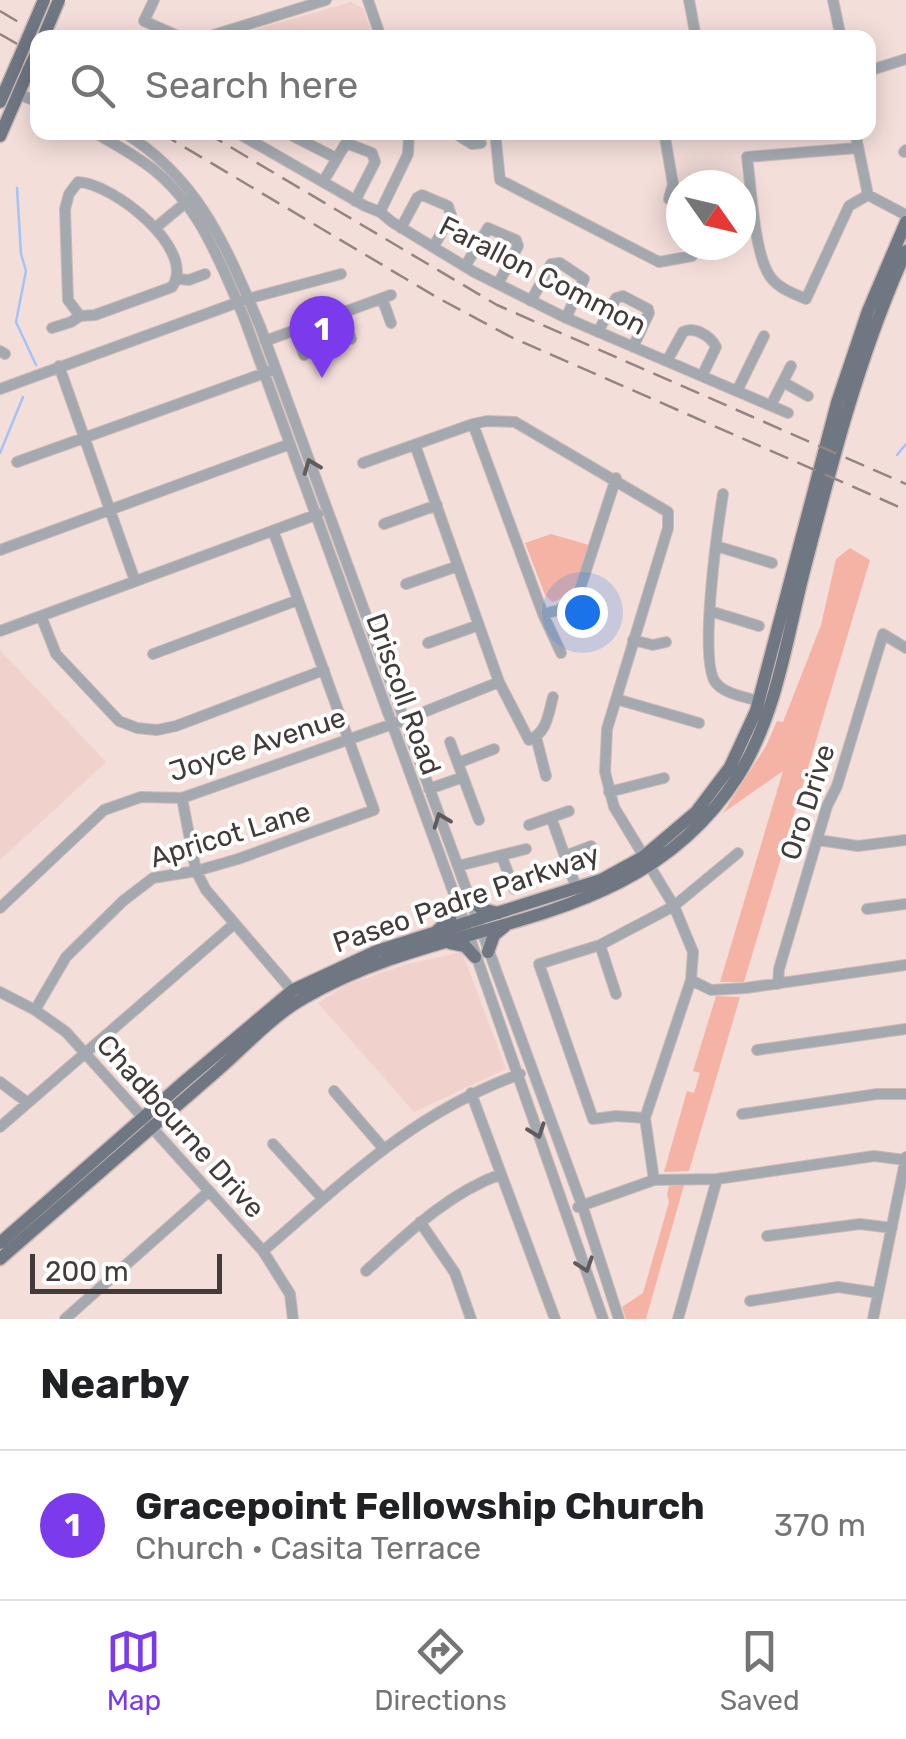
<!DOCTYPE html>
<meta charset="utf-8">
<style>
:root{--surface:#fff;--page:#f6f6f6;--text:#202124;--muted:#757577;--line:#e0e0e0;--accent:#7c3aed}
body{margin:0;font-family:Rubik,sans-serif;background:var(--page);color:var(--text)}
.compass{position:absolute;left:666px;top:170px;width:90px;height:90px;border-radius:50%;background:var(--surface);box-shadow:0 5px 25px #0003;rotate:124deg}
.scale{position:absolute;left:30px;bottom:25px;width:192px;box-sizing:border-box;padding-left:10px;border:5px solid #433b39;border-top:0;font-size:28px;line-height:35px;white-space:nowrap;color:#433b39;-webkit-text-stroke:8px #fff;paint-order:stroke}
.you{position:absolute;left:582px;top:612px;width:35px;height:35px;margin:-25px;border:8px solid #fff;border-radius:50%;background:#1a73e8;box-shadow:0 0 0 15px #1a73e833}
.badge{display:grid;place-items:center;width:65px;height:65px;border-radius:50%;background:var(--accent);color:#fff;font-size:32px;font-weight:700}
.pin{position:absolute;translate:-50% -82px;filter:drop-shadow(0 2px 5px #0008)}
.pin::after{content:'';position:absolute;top:52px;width:35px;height:30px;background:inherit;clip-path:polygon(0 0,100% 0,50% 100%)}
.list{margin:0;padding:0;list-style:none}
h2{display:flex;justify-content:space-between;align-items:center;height:130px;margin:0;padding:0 40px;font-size:42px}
h2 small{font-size:32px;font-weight:400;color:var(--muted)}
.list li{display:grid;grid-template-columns:65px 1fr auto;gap:30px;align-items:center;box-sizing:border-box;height:150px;padding:0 40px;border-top:2px solid var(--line)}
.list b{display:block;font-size:38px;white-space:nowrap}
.list p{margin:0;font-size:32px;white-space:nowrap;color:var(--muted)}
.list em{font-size:32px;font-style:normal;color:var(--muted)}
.icon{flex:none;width:55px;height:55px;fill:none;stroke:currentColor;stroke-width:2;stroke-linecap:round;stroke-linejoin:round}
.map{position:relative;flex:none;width:906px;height:1319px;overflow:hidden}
.search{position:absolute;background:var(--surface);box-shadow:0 5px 25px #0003;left:30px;right:30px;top:30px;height:110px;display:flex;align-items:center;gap:25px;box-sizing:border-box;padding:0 35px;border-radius:20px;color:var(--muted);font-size:38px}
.sheet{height:280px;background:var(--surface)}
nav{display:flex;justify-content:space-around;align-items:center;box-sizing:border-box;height:140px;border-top:2px solid var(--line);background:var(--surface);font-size:28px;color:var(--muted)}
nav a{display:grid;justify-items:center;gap:5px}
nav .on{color:var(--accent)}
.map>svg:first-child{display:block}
</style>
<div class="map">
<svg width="906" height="1319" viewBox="0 0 906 1319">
<rect width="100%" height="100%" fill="#f4deda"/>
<path fill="#f0d1cb" d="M351 2 363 8 373 37H230Z
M0 650 106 762 0 860Z
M462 952 506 1069 414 1112 318 1003 344 986 404 965Z"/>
<path fill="#f5b3a6" d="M551 534 589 545C582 568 579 596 552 602L545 595 525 543Z
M850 548 870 560 744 982H720L783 771 723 813 766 746 777 721 783 722 821 625 836 559Z
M716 996 740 997 689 1171 664 1172 687 1091 694 1093 700 1073 693 1071Z
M684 1185 646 1319H626L622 1307 643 1293 669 1202 667 1195 669 1186Z"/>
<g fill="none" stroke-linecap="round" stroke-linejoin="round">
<path stroke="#a4c3f8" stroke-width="2.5" d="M17 188 21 254 26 271 16 322 36 365
M0 453 23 397
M897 455 906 444"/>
<defs>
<path id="minor" d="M154 0 144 21 178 36 190 38
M368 0 381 38
M689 0 696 38
M833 0 841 38
M204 38 326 0
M868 71 906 59
M18 94 38 102
M94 132C114 144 135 155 154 170 200 207 220 262 243 315L465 924 603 1319
M123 132C200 179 226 247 260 326L582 1205 619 1319
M236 132 365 206 380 212 392 222 474 272 566 318 788 413
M453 132 472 144 481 143
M495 132 500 180 659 262 692 256 690 245
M664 132 673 184 669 199 681 208
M855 132 868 195 906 215
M293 136 336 158
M857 148 747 157C751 186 754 249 768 273 775 287 792 293 806 299L849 206 868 195
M904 152 906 150
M78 182C113 183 198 250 172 287L95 315 80 316 68 300 65 209 69 194Z
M323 182 346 143 372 153 375 162 355 201
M380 212 408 154 409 132
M155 228 189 200
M401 228 417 198 422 195 448 206 451 215 434 246
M466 265 488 228 516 240 518 246 498 284
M178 279 189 280 205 274
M382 298 391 323
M531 301 551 264 560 263 584 279 566 318
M342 313 351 339
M52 328 71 322 80 316
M295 330 304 355
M598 332 616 298 623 296 648 309 649 313 633 347
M265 341 391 295
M0 351 5 354
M667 361 683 332C694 326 711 336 716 347L702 376
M59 366 135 581
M783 382 808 396
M0 389 247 299 341 274
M737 391 764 336
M771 405 791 366
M473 424 543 614 561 653
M415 445 499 682 529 740C547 733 548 715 553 697
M17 462 270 371
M363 463 473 424 487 421 515 422 668 512V528L607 729 605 772 614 807 674 906 693 952 691 980 645 1118 654 1180
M723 494C718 525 698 662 716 683 725 694 745 697 759 701
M384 524 437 505
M716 546 772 563
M0 550 290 444
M406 584 458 566
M710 611 759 626
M543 614 559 610 578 595 616 478
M41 616 56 654 119 721 137 728 157 730 176 726 324 670
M0 631 318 514
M633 640 653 645 666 642
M428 643 479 625
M153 654 298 600
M616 699 699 723
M536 737 546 776
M450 742 479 820
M458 763 494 749
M429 789 463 777
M609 792 664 778
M182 798 196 871 206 890 296 995
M551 817 577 890
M529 825 569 811
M818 840 858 846 906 840
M565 856 591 846
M502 857 514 889
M458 866 526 849
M0 908 104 810 141 797 182 798 404 720 499 682
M867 909 906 904
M600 945 616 994
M691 980 711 990 746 988 906 965
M778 984 779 969 827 806 837 786 883 634 906 648
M0 992 35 1010 66 1032 263 1251 290 1294 293 1319
M35 1010 66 957 123 901 153 878 196 871 238 859 374 810 274 533
M757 1050 906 1029
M0 1082 28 1103
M334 1091 383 1148
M471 1093 555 1319
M742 1114 877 1094H906
M645 1118 616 1116 593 1119 539 964 600 945 674 906 738 853
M0 1127 234 924
M273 1144 323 1199
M578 1207 654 1180 717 1179 874 1156 905 1160
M420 1222 455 1273 471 1319
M767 1236 860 1224 892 1228
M263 1251C348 1178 413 1113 520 1074
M366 1271C408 1233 447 1194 501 1174
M750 1301 838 1287 878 1293
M65 1319 208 1192
M678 1319 717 1179
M873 1319 906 1157"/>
<path id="major" d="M0 102 17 63
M0 136 29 69
M470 900 482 909 498 913
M437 931 450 919 456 900
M450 943 465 946 475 957
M488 952 494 935 505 926
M0 1243 185 1081 293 990 377 951 601 880 643 857 696 812 730 767 756 711 837 403 868 311 906 222
M0 1259C70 1198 141 1137 211 1076 241 1051 270 1017 304 998 451 912 636 936 738 776 776 716 786 642 803 575 831 465 859 355 906 251"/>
</defs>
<use href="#minor" stroke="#cdbab7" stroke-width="12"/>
<use href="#major" stroke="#cdbab7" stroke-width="15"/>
<use href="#minor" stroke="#a4a9b0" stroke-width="10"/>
<use href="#major" stroke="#6f7783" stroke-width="12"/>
<path stroke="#938582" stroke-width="2.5" stroke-dasharray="20 10" stroke-linecap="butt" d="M0 11 45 38
M0 34 38 56
M159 132 438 298 511 337 906 510
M205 132 497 305 906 484"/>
<defs>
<path id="major-bridge" d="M43 38 59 0
M17 63 44 0
M29 69 38 50"/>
</defs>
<use href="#major-bridge" stroke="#cdbab7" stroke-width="15" stroke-linecap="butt"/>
<use href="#major-bridge" stroke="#6f7783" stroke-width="12"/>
</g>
<defs><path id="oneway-chevron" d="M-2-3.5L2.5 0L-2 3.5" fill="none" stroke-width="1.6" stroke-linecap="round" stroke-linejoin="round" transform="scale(2.5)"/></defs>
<g stroke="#605c5d">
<use href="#oneway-chevron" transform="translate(311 466) rotate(-111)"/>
<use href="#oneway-chevron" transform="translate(441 820) rotate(-111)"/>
<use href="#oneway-chevron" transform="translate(537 1131) rotate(70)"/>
<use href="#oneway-chevron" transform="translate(585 1265) rotate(71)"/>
</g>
<g text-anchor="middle" stroke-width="8" stroke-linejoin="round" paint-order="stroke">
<g font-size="28" fill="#433b39" stroke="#fff">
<text transform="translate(543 275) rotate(27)" y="10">Farallon Common</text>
<text transform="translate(404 694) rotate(70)" y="10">Driscoll Road</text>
<text transform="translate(257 744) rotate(-18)" y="10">Joyce Avenue</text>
<text transform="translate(807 802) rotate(-72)" y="10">Oro Drive</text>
<text transform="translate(230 834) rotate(-17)" y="10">Apricot Lane</text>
<text transform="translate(466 898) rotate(-19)" y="10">Paseo Padre Parkway</text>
<text transform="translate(181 1126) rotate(48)" y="10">Chadbourne Drive</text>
</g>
</g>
</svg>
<svg class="compass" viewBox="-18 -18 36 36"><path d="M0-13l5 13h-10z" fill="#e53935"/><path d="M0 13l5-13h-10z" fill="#757577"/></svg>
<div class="scale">200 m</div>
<div class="you"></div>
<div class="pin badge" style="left:322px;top:378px">1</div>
<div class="search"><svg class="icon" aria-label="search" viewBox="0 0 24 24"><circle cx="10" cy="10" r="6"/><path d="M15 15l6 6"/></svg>Search here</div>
</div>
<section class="sheet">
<h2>Nearby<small></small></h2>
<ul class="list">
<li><span class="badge">1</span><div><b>Gracepoint Fellowship Church</b><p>Church · Casita Terrace</p></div><em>370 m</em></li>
</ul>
</section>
<nav>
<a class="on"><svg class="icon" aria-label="map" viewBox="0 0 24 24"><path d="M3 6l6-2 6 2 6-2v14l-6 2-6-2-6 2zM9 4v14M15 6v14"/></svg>Map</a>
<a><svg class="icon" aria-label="directions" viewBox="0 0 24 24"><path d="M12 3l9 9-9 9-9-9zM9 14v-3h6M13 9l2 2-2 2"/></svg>Directions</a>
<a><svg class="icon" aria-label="saved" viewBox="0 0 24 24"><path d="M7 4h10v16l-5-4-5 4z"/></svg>Saved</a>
</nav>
